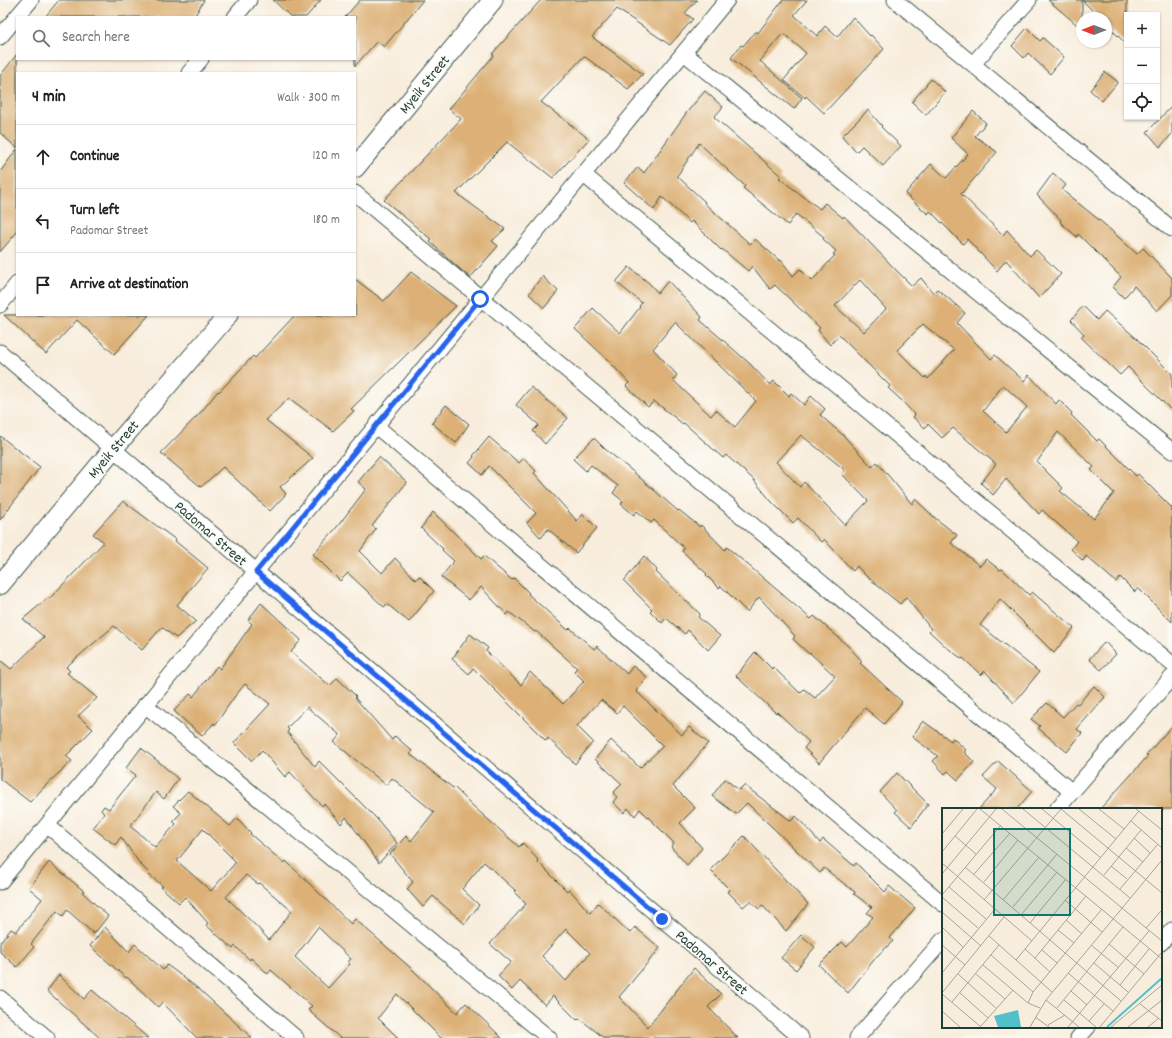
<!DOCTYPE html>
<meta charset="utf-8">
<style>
:root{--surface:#fff;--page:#f6f6f6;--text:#202124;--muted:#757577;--line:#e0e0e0}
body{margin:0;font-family:Dekko,sans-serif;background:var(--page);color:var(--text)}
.controls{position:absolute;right:12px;top:12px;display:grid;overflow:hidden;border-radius:0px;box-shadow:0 1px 3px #0004}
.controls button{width:36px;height:36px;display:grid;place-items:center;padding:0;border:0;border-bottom:1px solid var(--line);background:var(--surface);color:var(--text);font:20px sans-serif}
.compass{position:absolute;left:1076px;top:12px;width:36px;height:36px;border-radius:50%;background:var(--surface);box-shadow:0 1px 3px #0004;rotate:270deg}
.stop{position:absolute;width:12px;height:12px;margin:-9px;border:3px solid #2563eb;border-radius:50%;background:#fff}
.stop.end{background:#2563eb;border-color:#fff;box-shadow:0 1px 4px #0008}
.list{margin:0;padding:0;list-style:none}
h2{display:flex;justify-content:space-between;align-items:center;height:52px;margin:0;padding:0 16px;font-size:17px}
h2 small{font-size:13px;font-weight:400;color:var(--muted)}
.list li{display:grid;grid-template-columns:26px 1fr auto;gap:12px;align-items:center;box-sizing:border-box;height:64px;padding:0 16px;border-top:1px solid var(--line)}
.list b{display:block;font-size:15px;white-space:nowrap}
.list p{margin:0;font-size:13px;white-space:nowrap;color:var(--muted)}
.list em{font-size:13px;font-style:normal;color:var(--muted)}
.icon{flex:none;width:22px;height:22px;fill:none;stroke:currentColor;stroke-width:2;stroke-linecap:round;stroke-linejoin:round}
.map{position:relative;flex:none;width:1172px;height:1038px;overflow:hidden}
.search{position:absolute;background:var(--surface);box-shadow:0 1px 3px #0004;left:16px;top:16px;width:340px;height:44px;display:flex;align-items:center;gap:10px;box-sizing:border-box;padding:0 14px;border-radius:0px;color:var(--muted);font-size:15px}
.panel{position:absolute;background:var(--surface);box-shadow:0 1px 3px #0004;left:16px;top:72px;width:340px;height:244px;border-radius:0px}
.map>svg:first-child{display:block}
</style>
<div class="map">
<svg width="1172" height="1038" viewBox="0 0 1172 1038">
<rect width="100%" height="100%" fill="#fdfcf7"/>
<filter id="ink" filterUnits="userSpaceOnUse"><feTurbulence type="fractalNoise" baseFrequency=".025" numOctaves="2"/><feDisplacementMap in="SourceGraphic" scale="8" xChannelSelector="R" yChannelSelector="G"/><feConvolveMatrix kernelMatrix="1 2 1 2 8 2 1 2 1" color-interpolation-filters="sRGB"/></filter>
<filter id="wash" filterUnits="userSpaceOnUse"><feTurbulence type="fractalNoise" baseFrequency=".012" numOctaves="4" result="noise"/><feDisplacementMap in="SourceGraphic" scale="16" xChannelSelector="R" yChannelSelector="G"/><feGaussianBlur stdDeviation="0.9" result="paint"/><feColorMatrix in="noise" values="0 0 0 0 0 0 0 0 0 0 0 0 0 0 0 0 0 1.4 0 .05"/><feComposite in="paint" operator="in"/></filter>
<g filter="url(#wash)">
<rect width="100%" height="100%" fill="#f8eddc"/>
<g id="blocks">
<path fill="#dcb076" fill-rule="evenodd" d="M59 0H204L194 17H45Z
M273 0H321L306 17H291Z
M360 0H423L384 47 377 41 355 66V17H345Z
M541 0H697L685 13 693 19 670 45 617 9 592 37 643 74 628 89 584 56 541 102 589 139 553 178 507 142 456 193 505 229 492 241 498 246 470 278 430 242 432 240 384 200 461 119 449 109 494 55 492 54Z
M783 0H807L794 15 817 36 825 26 837 37 853 17 870 36 871 35 884 49 824 113 806 96 805 98 784 80 806 53 783 33 760 61 802 98 794 109 731 58 741 45 743 46 756 31 758 33Z
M1048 0H1082V29Z
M1082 0H1127V45L1106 24V18H1100Z
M1027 28 1040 41 1043 38 1064 57 1050 74 1028 53 1024 58 1012 46Z
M17 54V148L0 133V76Z
M1105 72 1118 82 1102 101 1090 90Z
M931 79 945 92 926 115 912 102Z
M705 91 723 107 714 117 781 176 779 178 820 209 825 203 843 218 844 216 896 270 912 286 921 278 933 293 937 289 948 298 965 313 957 323 991 359 995 355 1024 381 1029 375 1056 404 1059 400 1072 413 1071 415 1097 441 1099 439 1136 476 1138 474 1172 508V622L1138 588 1135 592 1120 577 1116 582 1086 556 1083 561 1071 549 1077 541 1042 510 1039 514 1006 479 993 495 981 483 996 464 953 428 942 438 928 424 925 428 913 417 915 415 900 399 888 388 890 386 839 335 830 345 818 330 820 328 775 285 770 289 752 266 748 271 722 249 721 250 692 221 690 223 662 197 654 210 624 183 638 167 644 173 687 112ZM699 143 745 186 743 188 788 225 796 214 824 237 823 239 836 251 833 254 835 255 812 281 800 269 793 276 781 260 780 261 755 239 750 244 704 203 705 202 677 176ZM860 280 886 309 864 332 835 306ZM923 324 954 350 928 379 926 376 925 378 897 350ZM1003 385 1027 407 1006 432 983 411ZM1058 432 1094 467 1091 470 1114 493 1094 519 1060 491 1063 488 1037 462Z
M1172 106V134L1160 147 1147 132Z
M868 110 882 126 881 127 901 146 883 166 862 146 856 152 842 136Z
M973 111 986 123 975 136 997 152 961 194 1003 235 1007 230 1030 256 1036 250 1061 274 1039 298 1006 260 997 271 967 239 963 244 930 211 928 214 905 194 931 164 946 178 968 154 951 138Z
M17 149V232L0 252V172Z
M1053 173 1066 185 1062 190 1104 224 1137 254 1143 248 1172 278V295L1157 311 1134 286 1124 298 1113 287 1121 277 1078 234 1077 237 1060 222 1061 220 1037 195Z
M629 267 649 283 658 293 668 281 702 317 700 320 749 363 770 385 774 381 789 396 791 393 804 405 811 396 825 409 820 415 844 436 872 467 877 462 912 504 915 499 935 518 957 535 951 543 980 566 986 559 1000 570 1002 569 1029 595 1032 592 1074 628 1054 653 1000 599 980 625 1039 672 1014 703 985 671 981 675 963 658 962 659 945 646 929 631 931 629 906 597 900 604 865 575 857 566 853 571 824 539 821 542 798 518 793 523 771 501 753 479 726 455 723 458 684 423 683 424 654 401 648 407 626 386 629 383 608 360 575 329 593 308 620 333 640 307 639 306 642 303 616 282ZM675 322 756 401 735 427 716 410 711 416 673 380 677 375 653 349ZM801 435 845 470 842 474 868 501 845 525 804 482 800 487 776 462Z
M411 272 456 306 351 409 354 411 333 431 289 398 266 420 313 458 280 487 286 494 270 511 223 467 201 487 161 453 202 411 218 391 219 392 253 356 255 358 295 315H355V279L384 301Z
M542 276 558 291 544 308 529 294Z
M1083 306 1097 320 1105 311 1136 338 1172 374V411L1128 367 1120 375 1081 337 1084 334 1071 320Z
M4 315H149L114 354 77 320 46 354Z
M531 387 568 418 545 444 533 431 539 425 516 405Z
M446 405 469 424 456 443 432 423Z
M0 436 40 467 0 520Z
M489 437 519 463 524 458 536 471 534 473 577 521 583 514 597 528 576 553 548 529 541 538 527 523 536 513 489 466 482 475 469 463 474 457 473 456Z
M594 438 605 449 631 470 678 511 679 510 700 527 701 525 725 550 727 547 811 619 814 616 848 646 862 661 860 663 902 702 884 724 865 708 819 763 804 748 809 742 791 725 777 712 776 713 736 676 755 652 772 669 773 667 800 693 804 689 815 698 835 676 810 653 809 654 793 639 795 636 759 597 747 612 721 586 719 588 706 575 707 574 682 551 684 548 654 520 651 523 637 511 634 515 621 504 623 501 613 493 618 486 591 465 586 471 573 459Z
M379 457 407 482 372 526 376 529 360 551 382 573 395 558 416 580 419 576 434 591 409 622 387 604 384 607 348 573 340 581 313 554 337 527 366 489 358 482Z
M123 501 176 540 175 541 208 568 177 605 196 621 176 638 162 627 142 650 114 626 66 667 70 671 67 673 97 698 78 716 93 729 66 756 72 761 47 784 30 802 0 779V660L11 669 44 637 23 619 48 598 49 599 104 542 93 534Z
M433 512 481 559 484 556 512 580 514 578 529 593 528 594 568 630 570 628 594 649 597 646 627 674 633 666 647 677 636 691 682 735 689 727 708 743 673 786 695 808 680 823 702 848 687 865 671 847 674 843 640 809 635 816 628 808 624 813 613 802 617 797 613 793 622 784 595 759 611 740 640 768 663 746 623 706 617 713 601 700 577 726 593 742 575 764 548 738 546 741 473 668 469 674 452 659 470 634 488 648 486 651 521 685 530 672 563 704 584 681 574 671 577 668 536 631 535 632 509 612 507 615 481 587 469 600 441 577 454 561 442 550 443 549 421 528Z
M644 556 657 570 656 572 700 614 698 617 720 636 708 650 688 630 685 634 666 618 662 623 650 611 652 609 624 581Z
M261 603 301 640 291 652 330 686 337 678 356 696 355 698 392 740 395 736 412 751 410 754 453 788 454 787 473 806 519 847 523 843 538 860 537 861 567 891 569 889 590 913 598 903 630 933 635 927 660 948 619 997 648 1027 694 968 721 994 708 1007 738 1038H604L579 1018 577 1020 553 996 545 1005 520 981 512 990 498 976 511 962 490 944 526 904 515 893 516 891 484 862 462 889 479 905 465 924 433 896 423 907 407 889 413 882 390 854 406 836 411 841 434 812 392 778 386 785 334 742 340 735 307 707 287 728 289 730 287 732 315 767 319 761 377 819 397 843 379 863 346 817 341 824 324 804 322 806 290 772 285 777 262 750 252 761 234 743 270 704 245 684 235 696 215 725 214 723 202 736 174 711 190 694 193 697 217 666 220 669 252 624 248 620ZM566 929 590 953 566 981 542 956Z
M1105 642 1116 654 1101 670 1089 659Z
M1094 686 1105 697 1077 729 1082 733 1067 752 1038 728 1040 726 1031 719 1047 703 1063 717 1076 703 1078 704Z
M923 721 951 741 953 738 966 750 964 752 974 762 958 780 948 771 945 774 933 761 938 756 912 737Z
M1172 726V809H1100L1148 756 1146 755Z
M141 748 159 762 178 779 164 799 156 792 130 826 155 847 176 824 173 821 181 813 173 806 188 791 230 826 237 818 251 833 250 834 284 863 286 861 351 924 355 919 413 970 457 1013 466 1003 502 1038H441L397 994 378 1018 398 1038H340L308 1010 312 1006 271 970 268 974 251 958 250 960 235 946 233 949 206 925 208 923 185 897 179 903 161 887 163 886 148 874 149 873 140 864 121 837 115 845 93 828 104 814 101 810 104 806 109 809 136 775 126 768ZM203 829 236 862 211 891 177 861ZM246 875 258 884 259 883 292 911 269 940 258 928 226 897ZM318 927 351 959 348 962 350 964 328 988 295 957Z
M998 761 1032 791 1017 809H979L997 789 983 777Z
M897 773 928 804 911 827 895 812 897 810 880 792Z
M725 779 739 790 744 785 791 821 796 816 820 843 823 839 854 866 856 863 885 892 889 886 915 908 890 938 893 941 877 956 848 993 819 965 842 942 847 947 873 917 867 913 872 907 854 894 855 892 824 868 820 873 747 803 736 814 712 796Z
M744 836 808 904 786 931 762 905 759 909 750 901 743 907 728 892 730 890 710 870Z
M49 862 84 891 82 892 108 916 94 934 67 910 63 916 57 911 31 944 34 947 17 967 0 952V943L11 929 16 932 42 899 29 888Z
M105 927 129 952 135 944 163 970 167 965 200 990 252 1038H197L162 1002 158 1007 127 977 126 978 90 946Z
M801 935 815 947 796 970 781 958Z
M59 975 84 999 92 990 148 1038H100L47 991Z"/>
</g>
</g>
<g filter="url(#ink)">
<use href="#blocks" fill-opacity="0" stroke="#40574d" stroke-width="1"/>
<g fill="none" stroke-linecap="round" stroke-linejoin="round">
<defs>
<path id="minor" d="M895 0 1172 229
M235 17 249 0
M0 37 31 0
M684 53 1172 451
M973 64 1029 0
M189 73 201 59
M583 174 1172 664
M355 193 1072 792
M0 305 17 284
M0 352 801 1038
M376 426 943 904
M145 705 549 1038
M1057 809 1172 677
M47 825 296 1038
M0 882 727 0
M1161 943 1172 930
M0 998 47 1038
M857 1038 943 940
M1078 1038 1088 1027"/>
<path id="tertiary" d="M355 168 493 0
M0 585 113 449 228 315"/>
</defs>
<use href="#minor" stroke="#40574d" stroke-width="17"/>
<use href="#tertiary" stroke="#40574d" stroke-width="21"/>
<use href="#minor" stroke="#fff" stroke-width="15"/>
<use href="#tertiary" stroke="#fff" stroke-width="19"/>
</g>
</g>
<g fill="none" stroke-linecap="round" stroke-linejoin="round" filter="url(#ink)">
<path stroke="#2563eb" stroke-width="5" d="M480 299 256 572 662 919"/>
</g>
<g text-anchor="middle" stroke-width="3" stroke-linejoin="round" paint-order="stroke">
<g font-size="15" fill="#1f3d34" stroke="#fdfcf7">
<text transform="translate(424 84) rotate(-51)" y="5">Myeik Street</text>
<text transform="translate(113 449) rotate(-50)" y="5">Myeik Street</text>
<text transform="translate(211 533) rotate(41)" y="5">Padomar Street</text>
<text transform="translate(712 962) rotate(41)" y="5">Padomar Street</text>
</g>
</g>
<g transform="translate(942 808)">
<rect width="220" height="220" fill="#f8eddc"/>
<path d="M76 202 79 219H56L52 208Z" fill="#52c0ca"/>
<path fill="none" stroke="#52c0ca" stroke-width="2" d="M165 219 220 170"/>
<path fill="none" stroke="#a1a799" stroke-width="1" d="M38 1 220 151M60 1 220 133M81 1 188 90M100 1 159 50M119 1 220 85M137 1 174 31M157 1 182 21M194 1 220 22M189 13 220 40M0 26 21 1M13 28 34 46M192 30 208 45M184 40 201 54M0 44 35 1M0 55 90 133M169 58 185 71M23 59 179 193M0 66 54 1M32 66 68 25M162 67 199 22M42 74 76 32M7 79 44 111M178 81 216 36M0 87 59 17M0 89 36 120M42 92 119 1M61 92 97 49M123 92 160 124M71 99 115 46M0 104 39 138M79 107 115 64M124 112 140 126M88 115 124 71M0 119 21 139M204 120 220 102M116 122 132 135M47 128 110 184M167 136 202 166M0 137 23 157M149 137 177 160M83 141 108 164M100 142 115 155M49 147 91 184M93 150 144 88M74 152 197 3M152 155 186 184M41 157 86 195 98 200M0 165 53 101M126 165 171 203M16 166 55 201M34 166 63 191M178 177 207 141M129 183 145 197M0 185 62 109M18 185 46 210M0 186 39 219M104 192 137 219M122 192 154 219M10 194 57 137M86 195 91 184 160 101M198 196 220 213M115 200 181 119M0 203 18 219M93 209 107 219M147 213 162 196M106 217 123 207M39 218 71 182M88 219 104 192 220 52M126 219 207 123M158 219 220 144M169 219 220 177M186 219 220 192M206 219 217 210"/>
<path fill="#0f766e" fill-opacity="0.15" stroke="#0f766e" stroke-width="2" d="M52 21H128V107H52Z"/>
<rect width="220" height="220" fill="none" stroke="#1f3d34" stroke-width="2"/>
</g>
</svg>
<div class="controls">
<button>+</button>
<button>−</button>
<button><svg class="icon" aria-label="locate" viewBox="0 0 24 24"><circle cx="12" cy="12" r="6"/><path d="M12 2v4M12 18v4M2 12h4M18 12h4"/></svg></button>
</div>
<svg class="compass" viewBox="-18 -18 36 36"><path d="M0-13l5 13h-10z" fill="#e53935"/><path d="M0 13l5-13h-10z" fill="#757577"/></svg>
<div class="stop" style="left:480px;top:299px"></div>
<div class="stop end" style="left:662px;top:919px"></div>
<div class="search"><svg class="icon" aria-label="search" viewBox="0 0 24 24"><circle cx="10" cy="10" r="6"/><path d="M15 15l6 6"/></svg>Search here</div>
<section class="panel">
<h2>4 min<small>Walk · 300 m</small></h2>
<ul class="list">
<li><svg class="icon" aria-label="ahead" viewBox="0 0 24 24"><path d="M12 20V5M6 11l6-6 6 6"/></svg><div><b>Continue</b></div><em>120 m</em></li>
<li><svg class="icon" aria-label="left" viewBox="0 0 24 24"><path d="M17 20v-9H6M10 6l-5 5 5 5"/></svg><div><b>Turn left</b><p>Padomar Street</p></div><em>180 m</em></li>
<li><svg class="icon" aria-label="arrive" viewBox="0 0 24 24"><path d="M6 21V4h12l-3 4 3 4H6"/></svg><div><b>Arrive at destination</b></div></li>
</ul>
</section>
</div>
